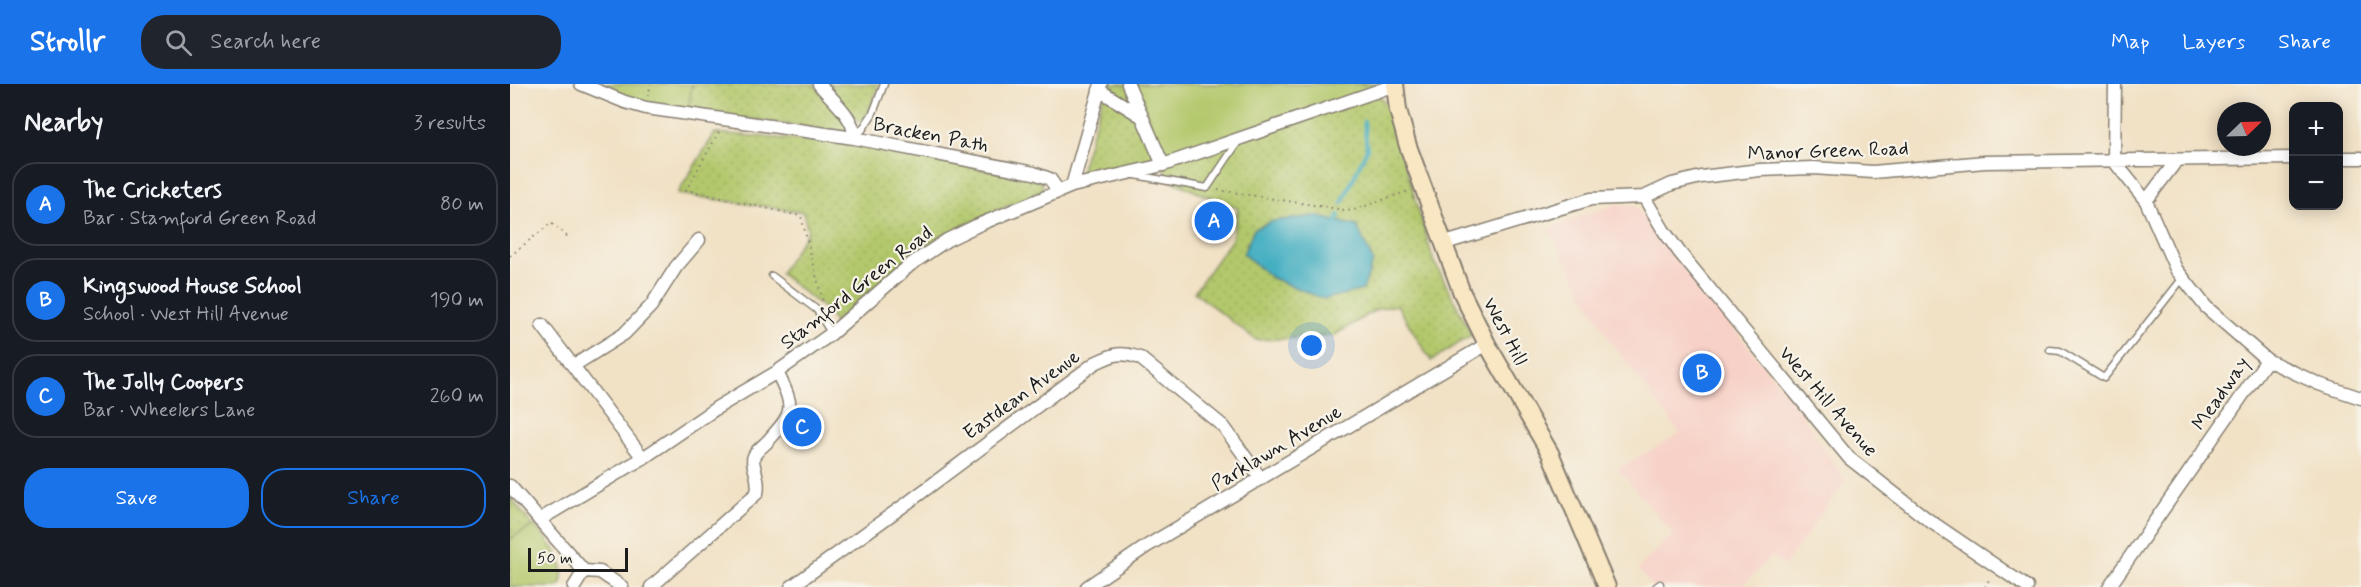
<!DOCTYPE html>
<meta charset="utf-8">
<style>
:root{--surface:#171b24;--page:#20242c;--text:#f1f3f6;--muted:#9ea1a6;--line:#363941;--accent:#1a73e8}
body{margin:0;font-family:Mynerve,sans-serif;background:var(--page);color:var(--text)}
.controls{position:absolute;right:18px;top:18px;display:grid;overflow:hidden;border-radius:12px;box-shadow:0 3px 15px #0003}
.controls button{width:54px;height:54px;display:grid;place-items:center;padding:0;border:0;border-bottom:2px solid var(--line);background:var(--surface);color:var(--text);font:30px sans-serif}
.compass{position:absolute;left:1707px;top:18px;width:54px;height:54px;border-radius:50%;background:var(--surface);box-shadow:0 3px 15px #0003;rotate:67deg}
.scale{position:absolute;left:18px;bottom:15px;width:100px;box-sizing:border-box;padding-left:6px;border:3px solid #1c1c1c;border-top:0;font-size:16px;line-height:21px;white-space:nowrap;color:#1c1c1c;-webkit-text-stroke:4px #f7f3e8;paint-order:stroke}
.you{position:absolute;left:802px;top:262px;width:21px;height:21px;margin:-15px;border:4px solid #fff;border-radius:50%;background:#1a73e8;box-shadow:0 0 0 9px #1a73e833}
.badge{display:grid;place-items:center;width:39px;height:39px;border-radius:50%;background:var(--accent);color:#fff;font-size:20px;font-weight:700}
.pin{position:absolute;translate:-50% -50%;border:3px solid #fff;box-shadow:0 2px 6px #0006}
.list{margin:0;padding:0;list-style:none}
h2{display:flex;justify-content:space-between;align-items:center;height:78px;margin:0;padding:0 24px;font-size:26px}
h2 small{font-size:20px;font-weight:400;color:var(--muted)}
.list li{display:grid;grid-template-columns:39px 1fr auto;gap:18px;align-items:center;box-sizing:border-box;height:84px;margin:0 12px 12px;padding:0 12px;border:2px solid var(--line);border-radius:24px}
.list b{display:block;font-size:22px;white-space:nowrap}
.list p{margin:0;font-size:20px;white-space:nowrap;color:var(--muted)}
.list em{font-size:20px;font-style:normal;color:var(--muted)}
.actions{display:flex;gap:12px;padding:18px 24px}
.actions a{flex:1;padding:14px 0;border:2px solid var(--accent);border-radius:24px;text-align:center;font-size:21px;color:var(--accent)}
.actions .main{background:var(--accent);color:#fff}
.icon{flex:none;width:33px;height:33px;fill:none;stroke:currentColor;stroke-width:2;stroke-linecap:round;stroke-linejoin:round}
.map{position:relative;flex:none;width:1851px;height:503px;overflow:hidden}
header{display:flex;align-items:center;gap:36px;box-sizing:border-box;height:84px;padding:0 30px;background:var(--accent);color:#fff}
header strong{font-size:28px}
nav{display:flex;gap:33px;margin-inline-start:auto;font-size:21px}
.search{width:420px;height:54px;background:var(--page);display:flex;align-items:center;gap:15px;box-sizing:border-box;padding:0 21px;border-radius:24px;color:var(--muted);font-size:22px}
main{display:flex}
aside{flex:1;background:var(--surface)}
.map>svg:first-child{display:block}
</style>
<header>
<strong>Strollr</strong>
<div class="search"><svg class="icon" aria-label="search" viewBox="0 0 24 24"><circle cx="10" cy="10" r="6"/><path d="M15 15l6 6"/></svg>Search here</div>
<nav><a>Map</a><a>Layers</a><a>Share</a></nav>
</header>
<main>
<aside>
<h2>Nearby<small>3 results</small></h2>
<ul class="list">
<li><span class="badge">A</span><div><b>The Cricketers</b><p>Bar · Stamford Green Road</p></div><em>80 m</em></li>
<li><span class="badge">B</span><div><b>Kingswood House School</b><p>School · West Hill Avenue</p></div><em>190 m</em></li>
<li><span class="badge">C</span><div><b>The Jolly Coopers</b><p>Bar · Wheelers Lane</p></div><em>260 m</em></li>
</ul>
<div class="actions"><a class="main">Save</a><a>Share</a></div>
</aside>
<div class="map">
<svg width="1851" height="503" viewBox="0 0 1851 503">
<defs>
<pattern id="grass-dots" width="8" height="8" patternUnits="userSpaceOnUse" patternTransform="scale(1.5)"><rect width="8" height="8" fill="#b3c86c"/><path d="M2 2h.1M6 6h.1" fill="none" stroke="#99ab5d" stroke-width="1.8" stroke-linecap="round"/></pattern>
</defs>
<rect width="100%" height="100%" fill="#f7f3e8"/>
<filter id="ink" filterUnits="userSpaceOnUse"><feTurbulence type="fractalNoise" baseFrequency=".0167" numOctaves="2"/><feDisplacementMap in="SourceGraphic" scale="12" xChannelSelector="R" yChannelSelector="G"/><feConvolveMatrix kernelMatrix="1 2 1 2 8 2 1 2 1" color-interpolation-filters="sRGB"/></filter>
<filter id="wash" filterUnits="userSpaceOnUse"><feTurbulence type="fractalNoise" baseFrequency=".008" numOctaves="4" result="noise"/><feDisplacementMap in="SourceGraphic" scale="24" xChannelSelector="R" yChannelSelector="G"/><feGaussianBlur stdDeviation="1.35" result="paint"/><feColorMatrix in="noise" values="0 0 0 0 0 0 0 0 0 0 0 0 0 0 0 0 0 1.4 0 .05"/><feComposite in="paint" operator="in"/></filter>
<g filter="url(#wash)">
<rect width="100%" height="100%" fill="#f1e1c5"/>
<path fill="#f7d1c7" d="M1107 120 1124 121 1286 322 1335 397 1275 481 1261 472 1232 503H1143L1128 485 1163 450 1108 385 1170 349 1099 256 1038 145Z"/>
<path fill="url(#grass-dots)" stroke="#687244" stroke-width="1.5" d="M182 0H304L337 40V46L333 48 178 27Z
M318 0H369L360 25 352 38 347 37Z
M597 0H859L878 22 923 175 962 251 921 277 887 221 867 225 823 252 746 256 684 208 722 155 728 124 689 109 658 95 652 78 567 97Z
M205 49 341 60 525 95 532 98 533 106 429 153 401 170 324 239 318 228 270 189 298 147 293 128 167 110Z
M0 413 23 442 0 455Z"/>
<path fill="#b3c86c" stroke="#687244" stroke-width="1.5" d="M81 0H182L178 27 133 19Z
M624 0H865L863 4 656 76Z
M24 441C39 457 61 480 49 503H0V455Z"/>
<path fill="#44afc2" stroke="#30666f" stroke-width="1.5" d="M805 132 847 142 863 177 853 206 814 215 762 194 733 170 744 145 763 137Z"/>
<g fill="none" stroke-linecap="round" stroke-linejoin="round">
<path stroke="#44afc2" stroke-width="4" d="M832 119 857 65 854 37
M827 137 829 131"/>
</g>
</g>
<g filter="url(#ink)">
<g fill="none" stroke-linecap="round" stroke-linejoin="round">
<defs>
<path id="service" d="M344 47 352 46 363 29 374 0
M625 91 697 104 728 58
M262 192 307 226 321 249
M1540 266 1550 267 1594 294 1672 195
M1146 503 1150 500"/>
<path id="minor" d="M71 0 115 18 136 24 344 54
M309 0C321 15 346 34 344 54L524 89 540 95 549 108
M618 0 653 81
M589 6 631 32
M1828 74H1851
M1604 77 1636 117 1666 185 1696 223 1757 276 1809 300 1851 314
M1604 77 1605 0
M562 102 591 0
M1134 113 1154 147 1170 169 1339 374 1417 435 1517 503
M1636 117 1667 76
M935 159 1081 115 1134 113 1162 100 1191 93 1250 86 1303 84 1363 88 1475 78 1784 74
M32 241 133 374
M63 282 114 250 141 222 166 183 189 156
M0 402 74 487
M29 436 133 374 208 323 267 288 321 250 400 181 437 156 466 142 562 102 653 81 885 1
M74 487 90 488 112 503
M64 503 74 487
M141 503 247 409C251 393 240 381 244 372 246 367 253 362 257 358 285 327 285 325 267 288
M281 503 396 420 585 279C604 270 610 267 630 274L714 343 751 395
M577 503 637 462 977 260
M1599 503 1757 276"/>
<path id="secondary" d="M885 0 888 26 898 62 952 209 977 260 1040 369 1097 503"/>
</defs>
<use href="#service" stroke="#867e70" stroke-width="9"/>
<use href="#minor" stroke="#867e70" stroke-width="15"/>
<use href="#secondary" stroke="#867e70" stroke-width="20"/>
<path stroke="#867e70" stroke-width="2" stroke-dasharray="1.5 4.5" stroke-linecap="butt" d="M138 12 141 0
M209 48 176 106 291 132 313 218
M708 106 841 127 898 107
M0 172 41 139 58 153
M1475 503 1480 494"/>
<use href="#service" stroke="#fff" stroke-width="6"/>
<use href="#minor" stroke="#fff" stroke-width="12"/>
<use href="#secondary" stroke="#f9e7c3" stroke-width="16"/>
</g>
</g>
<g text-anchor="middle" stroke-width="4.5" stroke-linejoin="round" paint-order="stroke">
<g font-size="20" fill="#1c1c1c" stroke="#f7f3e8">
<text transform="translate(421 50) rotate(11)" y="7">Bracken Path</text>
<text transform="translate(1318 66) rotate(-2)" y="7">Manor Green Road</text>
<text transform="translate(346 203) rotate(-38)" y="7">Stamford Green Road</text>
<text transform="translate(996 247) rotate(62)" y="7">West Hill</text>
<text transform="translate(1710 309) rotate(-55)" y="7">Meadway</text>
<text transform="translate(511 310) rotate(-36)" y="7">Eastdean Avenue</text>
<text transform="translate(1319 317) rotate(49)" y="7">West Hill Avenue</text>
<text transform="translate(766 363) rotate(-31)" y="7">Parklawn Avenue</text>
</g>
</g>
</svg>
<div class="controls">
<button>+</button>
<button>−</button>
</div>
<svg class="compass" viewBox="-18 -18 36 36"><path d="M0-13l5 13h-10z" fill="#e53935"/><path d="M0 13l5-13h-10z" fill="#9ea1a6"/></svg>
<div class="scale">50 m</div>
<div class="you"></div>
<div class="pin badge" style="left:704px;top:137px">A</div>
<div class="pin badge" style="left:1192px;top:289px">B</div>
<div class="pin badge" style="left:292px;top:343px">C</div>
</div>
</main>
